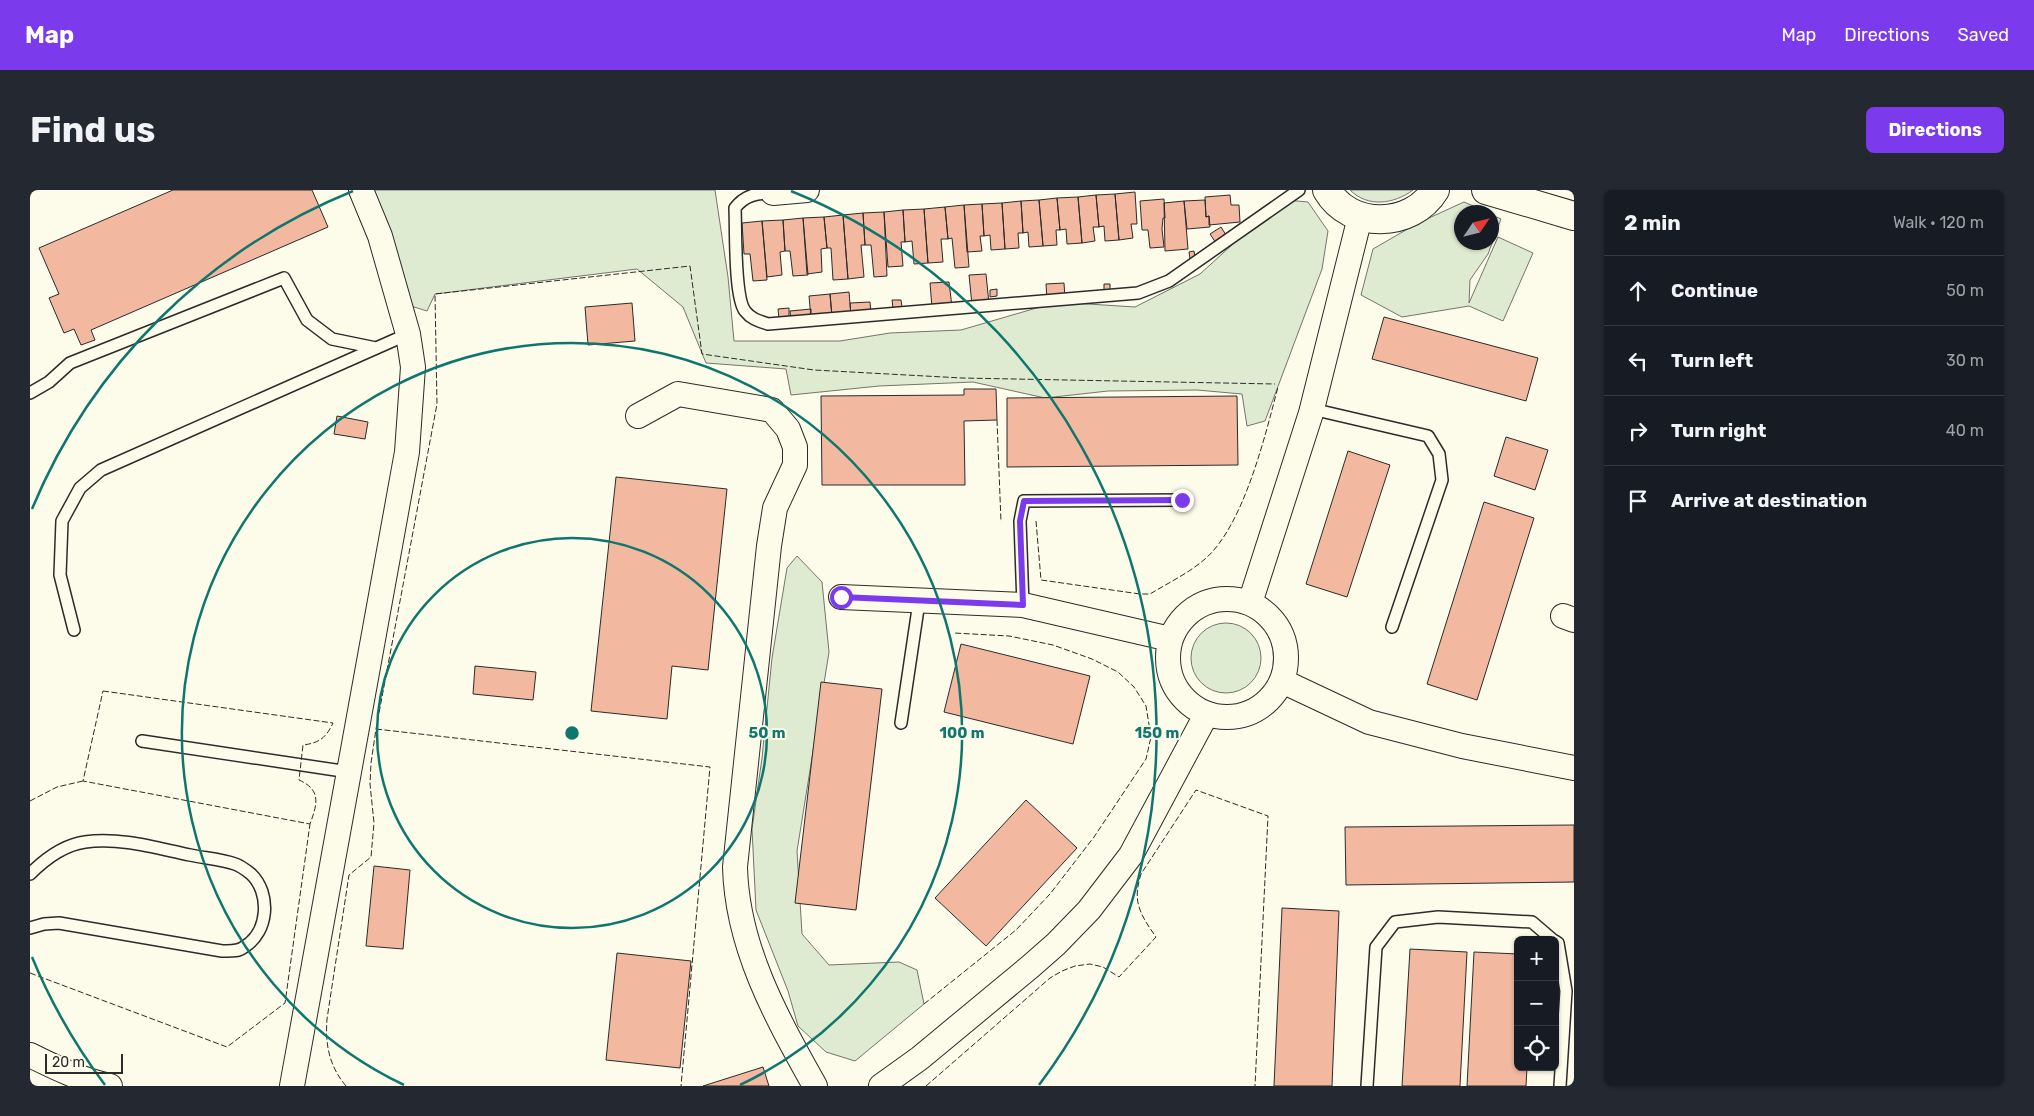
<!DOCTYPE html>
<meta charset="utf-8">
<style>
:root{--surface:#171b24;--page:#242831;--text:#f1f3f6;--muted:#9ea1a6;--line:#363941;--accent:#7c3aed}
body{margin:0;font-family:Rubik,sans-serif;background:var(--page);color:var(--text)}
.controls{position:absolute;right:15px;bottom:15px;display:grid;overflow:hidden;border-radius:8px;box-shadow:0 1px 4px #0004}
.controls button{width:45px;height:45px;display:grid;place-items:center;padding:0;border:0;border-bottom:1px solid var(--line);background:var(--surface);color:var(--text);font:25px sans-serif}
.compass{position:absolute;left:1424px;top:15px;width:45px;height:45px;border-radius:50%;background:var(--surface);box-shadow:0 1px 4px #0004;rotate:55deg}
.scale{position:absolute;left:15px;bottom:12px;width:78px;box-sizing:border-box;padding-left:5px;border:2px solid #2b2b2b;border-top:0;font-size:14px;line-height:18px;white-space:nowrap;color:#2b2b2b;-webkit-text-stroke:4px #fdfbea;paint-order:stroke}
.stop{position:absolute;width:15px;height:15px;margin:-11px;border:4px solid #7c3aed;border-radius:50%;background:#fff}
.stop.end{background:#7c3aed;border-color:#fff;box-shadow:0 1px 5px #0008}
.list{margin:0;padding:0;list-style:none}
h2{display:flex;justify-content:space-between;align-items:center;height:65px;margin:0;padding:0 20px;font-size:21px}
h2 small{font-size:16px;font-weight:400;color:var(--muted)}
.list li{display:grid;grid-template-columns:32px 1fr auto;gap:15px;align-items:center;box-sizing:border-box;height:70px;padding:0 20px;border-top:1px solid var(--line)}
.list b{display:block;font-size:19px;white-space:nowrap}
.list em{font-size:16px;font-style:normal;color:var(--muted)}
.icon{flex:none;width:28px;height:28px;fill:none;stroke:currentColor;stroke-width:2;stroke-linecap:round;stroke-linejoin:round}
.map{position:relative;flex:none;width:1544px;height:896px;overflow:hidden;border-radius:8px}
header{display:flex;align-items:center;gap:30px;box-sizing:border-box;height:70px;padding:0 25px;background:var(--accent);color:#fff}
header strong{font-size:24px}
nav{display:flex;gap:28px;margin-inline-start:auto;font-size:18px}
.intro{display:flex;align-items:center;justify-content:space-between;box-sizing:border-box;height:120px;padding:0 30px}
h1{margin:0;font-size:35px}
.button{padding:12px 22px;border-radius:8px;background:var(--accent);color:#fff;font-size:18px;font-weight:700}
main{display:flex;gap:30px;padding:0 30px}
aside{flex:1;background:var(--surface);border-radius:8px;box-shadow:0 1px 4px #0004}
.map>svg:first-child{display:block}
</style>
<header>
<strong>Map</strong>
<nav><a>Map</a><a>Directions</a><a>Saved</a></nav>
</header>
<div class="intro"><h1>Find us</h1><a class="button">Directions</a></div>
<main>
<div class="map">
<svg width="1544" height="896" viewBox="0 0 1544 896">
<rect width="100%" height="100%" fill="#fdfbea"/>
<path fill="#deebd1" stroke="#74746e" d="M342 0H685L698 87 704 151H810L860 143 931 140 1027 112 1105 117 1170 84 1203 54 1245 9 1278 12 1298 41 1292 79 1235 231 1217 236 1212 204 1167 200 1078 201 1015 208 943 192 849 196 761 205 756 179 676 173 653 117 607 79 405 104 397 121 381 116Z
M1320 0H1383C1364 14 1338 18 1320 0Z
M1434 12 1457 22H1432V52H1462V25L1471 29 1458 64 1440 90 1439 113 1468 47 1503 63 1473 131 1439 116 1372 127 1331 105 1343 59 1388 33Z
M767 366 792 392 799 462 767 661 772 744 799 775 869 772 887 780 894 814 825 871 796 862 768 836 758 801 726 720 722 639 732 568 742 468 757 378Z
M1161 468a35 35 0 1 1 70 0a35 35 0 1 1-70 0Z"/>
<path fill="#f2b8a0" stroke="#2b2b2b" d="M143 0H282L298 37 61 140 65 150 51 155 44 139 34 143 19 108 29 104 9 58Z
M1105 2 1107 34H1101L1103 48 1089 50 1085 4Z
M1085 4 1089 50 1075 51 1074 36 1069 37 1066 5Z
M1066 5 1069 37H1063L1065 51 1052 53 1048 7Z
M1200 5 1201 15H1209L1210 32 1179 35V26L1176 27 1175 7Z
M1048 7 1052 53 1037 54 1036 39 1030 40 1027 8Z
M1027 8 1030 40H1026L1027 55 1013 56 1009 10Z
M1134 9 1135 28H1133L1132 39 1134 57 1120 58 1118 40H1112L1110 11Z
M1009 10 1013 56 999 57 998 42 993 43 991 11Z
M1175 10 1176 27 1179 26 1180 37 1157 39 1154 11Z
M991 11 993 43H988L989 58 975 59 972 13Z
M1154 11 1158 59 1135 61 1134 13Z
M972 13 975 59 961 60 960 45 954 46 952 14Z
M952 14 954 46H950L952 61 937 62 934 15Z
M934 15 939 77 925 78 922 48 918 49 915 17Z
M915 17 918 49H911L913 72 898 73 894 19Z
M894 19 898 73 884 74 882 51 875 52 873 20Z
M873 20 875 52H871L873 76 858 77 854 22Z
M854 22 857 86 844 87 841 55H835L833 23Z
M833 23 835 55H831L834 87 818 89 813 25Z
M813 25 818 89 803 90 801 58H797L794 27Z
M794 27 797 58 791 59 792 82 777 84 773 28Z
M773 28 778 85 763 86 760 61H755L753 30Z
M753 30 755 61 750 62 752 85 737 87 732 31Z
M732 31 737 90 723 91 720 64H714L712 33Z
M1191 37 1196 45 1186 53 1180 44Z
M1164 61 1165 68 1160 69 1159 62Z
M956 84 959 114 942 115 939 85Z
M919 92 922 117 902 118 900 93Z
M1034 93 1035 108 1017 110 1016 94Z
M1074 94H1080V102L1074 103Z
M967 99V106L960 107V100Z
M819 102 821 126 802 127 800 104Z
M800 104 802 126 781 128 779 106Z
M862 110H871L872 117 863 118Z
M840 112 841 124 821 126 820 113Z
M602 113 605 151 558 155 555 117Z
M759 118V128L749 129 748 119Z
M781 119V128L761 130 760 121Z
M1354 127 1508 168 1496 211 1342 169Z
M934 199H966L967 230 934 231 935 295H792L791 206 934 205Z
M1207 206 1208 275 977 277V208Z
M307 226 338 232 335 249 304 244Z
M1476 247 1518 260 1505 300 1464 286Z
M1318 261 1360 275 1317 407 1276 394Z
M586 287 697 299 678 480 642 476 637 529 561 521Z
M1454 312 1504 328 1447 510 1397 494Z
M931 454 1060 486 1043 554 914 522Z
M445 476 506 482 503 510 443 504Z
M791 492 852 499 826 720 765 713Z
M996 610 1047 658 956 756 905 708Z
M1544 635V692L1316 695 1315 637Z
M344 676 380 680 373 759 336 756Z
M1252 718 1309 721 1302 896H1244Z
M1380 759 1437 762 1430 896H1372Z
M1444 762 1488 764V877H1497L1496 896H1437Z
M587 763 661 771 650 878 576 870Z
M733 877 739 896H673Z"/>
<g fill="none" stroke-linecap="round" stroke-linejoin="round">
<defs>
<path id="lane" d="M743 3C727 3 715 5 705 18 706 38 704 107 715 121 721 129 729 131 738 134L1108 103 1139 91 1269 0
M0 203 19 192 40 173 254 88 277 130 302 149 346 158
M1282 219 1398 246 1409 264 1412 290 1362 437
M993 415 990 331 994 311 1152 310
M44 440 30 385 32 331 50 298 71 280 378 144
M871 533 889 412
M112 551 319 582
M0 684C15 669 33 655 55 652 90 647 126 658 160 665 174 668 191 669 205 674 211 676 216 680 221 684 241 703 239 742 214 757 208 762 200 761 192 761L29 733 14 734 0 738
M1525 751 1528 753 1536 801 1530 896
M1337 896 1346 757 1365 732 1408 727 1502 732 1523 750"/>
<path id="street" d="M743 3 777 0
M608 226 648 204 742 220 758 239 765 257V275L745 318 739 356 705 677C707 758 747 828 785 896
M811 407 993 415 1140 449
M1138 468a59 59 0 1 1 118 0a59 59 0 1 1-118 0Z
M1220 413 1281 223 1330 27
M1533 426 1544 430
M1252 491 1339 532 1432 556 1544 578
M0 865C26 878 51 890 80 896
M262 896 377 262 383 177 378 144 350 46 331 0
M851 896 890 868 1001 776 1026 754 1059 720 1101 665 1176 525"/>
<path id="secondary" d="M1297 0C1320 40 1382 38 1405 0
M1456 0 1544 26"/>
</defs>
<use href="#lane" stroke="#2b2b2b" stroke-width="14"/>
<use href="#street" stroke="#2b2b2b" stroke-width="26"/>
<use href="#secondary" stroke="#2b2b2b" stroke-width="30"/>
<use href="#lane" stroke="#fdfbea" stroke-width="11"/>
<use href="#street" stroke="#fdfbea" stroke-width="24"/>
<use href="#secondary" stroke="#fdfbea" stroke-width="28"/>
<path stroke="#2b2b2b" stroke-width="1" stroke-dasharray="6 2.5" stroke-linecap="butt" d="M967 230 971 332
M1006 331 1011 390 1110 404H1120C1138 393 1159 383 1175 369 1214 335 1235 246 1248 197
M73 501 303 533C296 548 289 553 273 555L269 590C292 600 287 615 280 634L53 591Z
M346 539 680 577 651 896
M0 611 27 597 53 591
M0 783 197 857 255 813 280 634
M894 814 986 740 1020 704 1064 647 1116 569 1121 547 1116 516 1104 497 1088 482 1062 469 1023 455 979 446 924 443
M316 896C299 876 295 854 297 829L319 685 341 667 344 633 340 594 341 573 346 539 407 214 405 104 660 76 672 164 784 180 932 188 1245 194
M896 896 1020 788 1032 781 1045 776 1060 774 1073 777 1089 787 1126 747C1110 724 1102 712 1111 684L1166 600 1238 626 1225 896"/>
</g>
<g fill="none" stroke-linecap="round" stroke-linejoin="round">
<path stroke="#7c3aed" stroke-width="6" d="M811 407 993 415 990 331 994 311 1152 310"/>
</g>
<g fill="none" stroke="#0f766e" stroke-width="2.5">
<circle cx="542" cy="543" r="195"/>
<path d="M374 895A390 390 0 1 1 710 895"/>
<path d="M75 895A585 585 0 0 1 2 767M2 319A585 585 0 0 1 323 1M761 1A585 585 0 0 1 1009 895"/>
</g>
<circle cx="542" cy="543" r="8" fill="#0f766e" stroke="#fdfbea" stroke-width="2.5"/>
<g font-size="15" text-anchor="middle" font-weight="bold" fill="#0f766e" stroke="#fdfbea" stroke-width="4" stroke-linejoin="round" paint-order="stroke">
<text x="737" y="548">50 m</text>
<text x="932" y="548">100 m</text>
<text x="1127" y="548">150 m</text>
</g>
</svg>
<div class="controls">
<button>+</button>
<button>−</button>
<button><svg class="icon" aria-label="locate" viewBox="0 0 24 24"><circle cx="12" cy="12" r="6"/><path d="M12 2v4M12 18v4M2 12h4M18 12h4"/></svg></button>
</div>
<svg class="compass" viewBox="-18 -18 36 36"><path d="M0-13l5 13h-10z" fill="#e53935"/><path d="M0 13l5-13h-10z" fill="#9ea1a6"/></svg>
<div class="scale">20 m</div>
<div class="stop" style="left:811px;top:407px"></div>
<div class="stop end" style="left:1152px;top:310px"></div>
</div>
<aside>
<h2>2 min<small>Walk · 120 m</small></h2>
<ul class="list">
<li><svg class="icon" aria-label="ahead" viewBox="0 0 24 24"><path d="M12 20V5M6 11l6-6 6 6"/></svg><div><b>Continue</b></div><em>50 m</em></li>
<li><svg class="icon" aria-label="left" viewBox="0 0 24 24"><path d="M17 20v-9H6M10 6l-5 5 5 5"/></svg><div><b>Turn left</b></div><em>30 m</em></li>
<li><svg class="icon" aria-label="right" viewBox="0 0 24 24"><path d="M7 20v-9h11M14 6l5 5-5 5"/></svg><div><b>Turn right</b></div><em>40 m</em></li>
<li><svg class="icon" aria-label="arrive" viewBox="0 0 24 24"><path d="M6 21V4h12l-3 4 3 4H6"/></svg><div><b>Arrive at destination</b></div></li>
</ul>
</aside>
</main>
